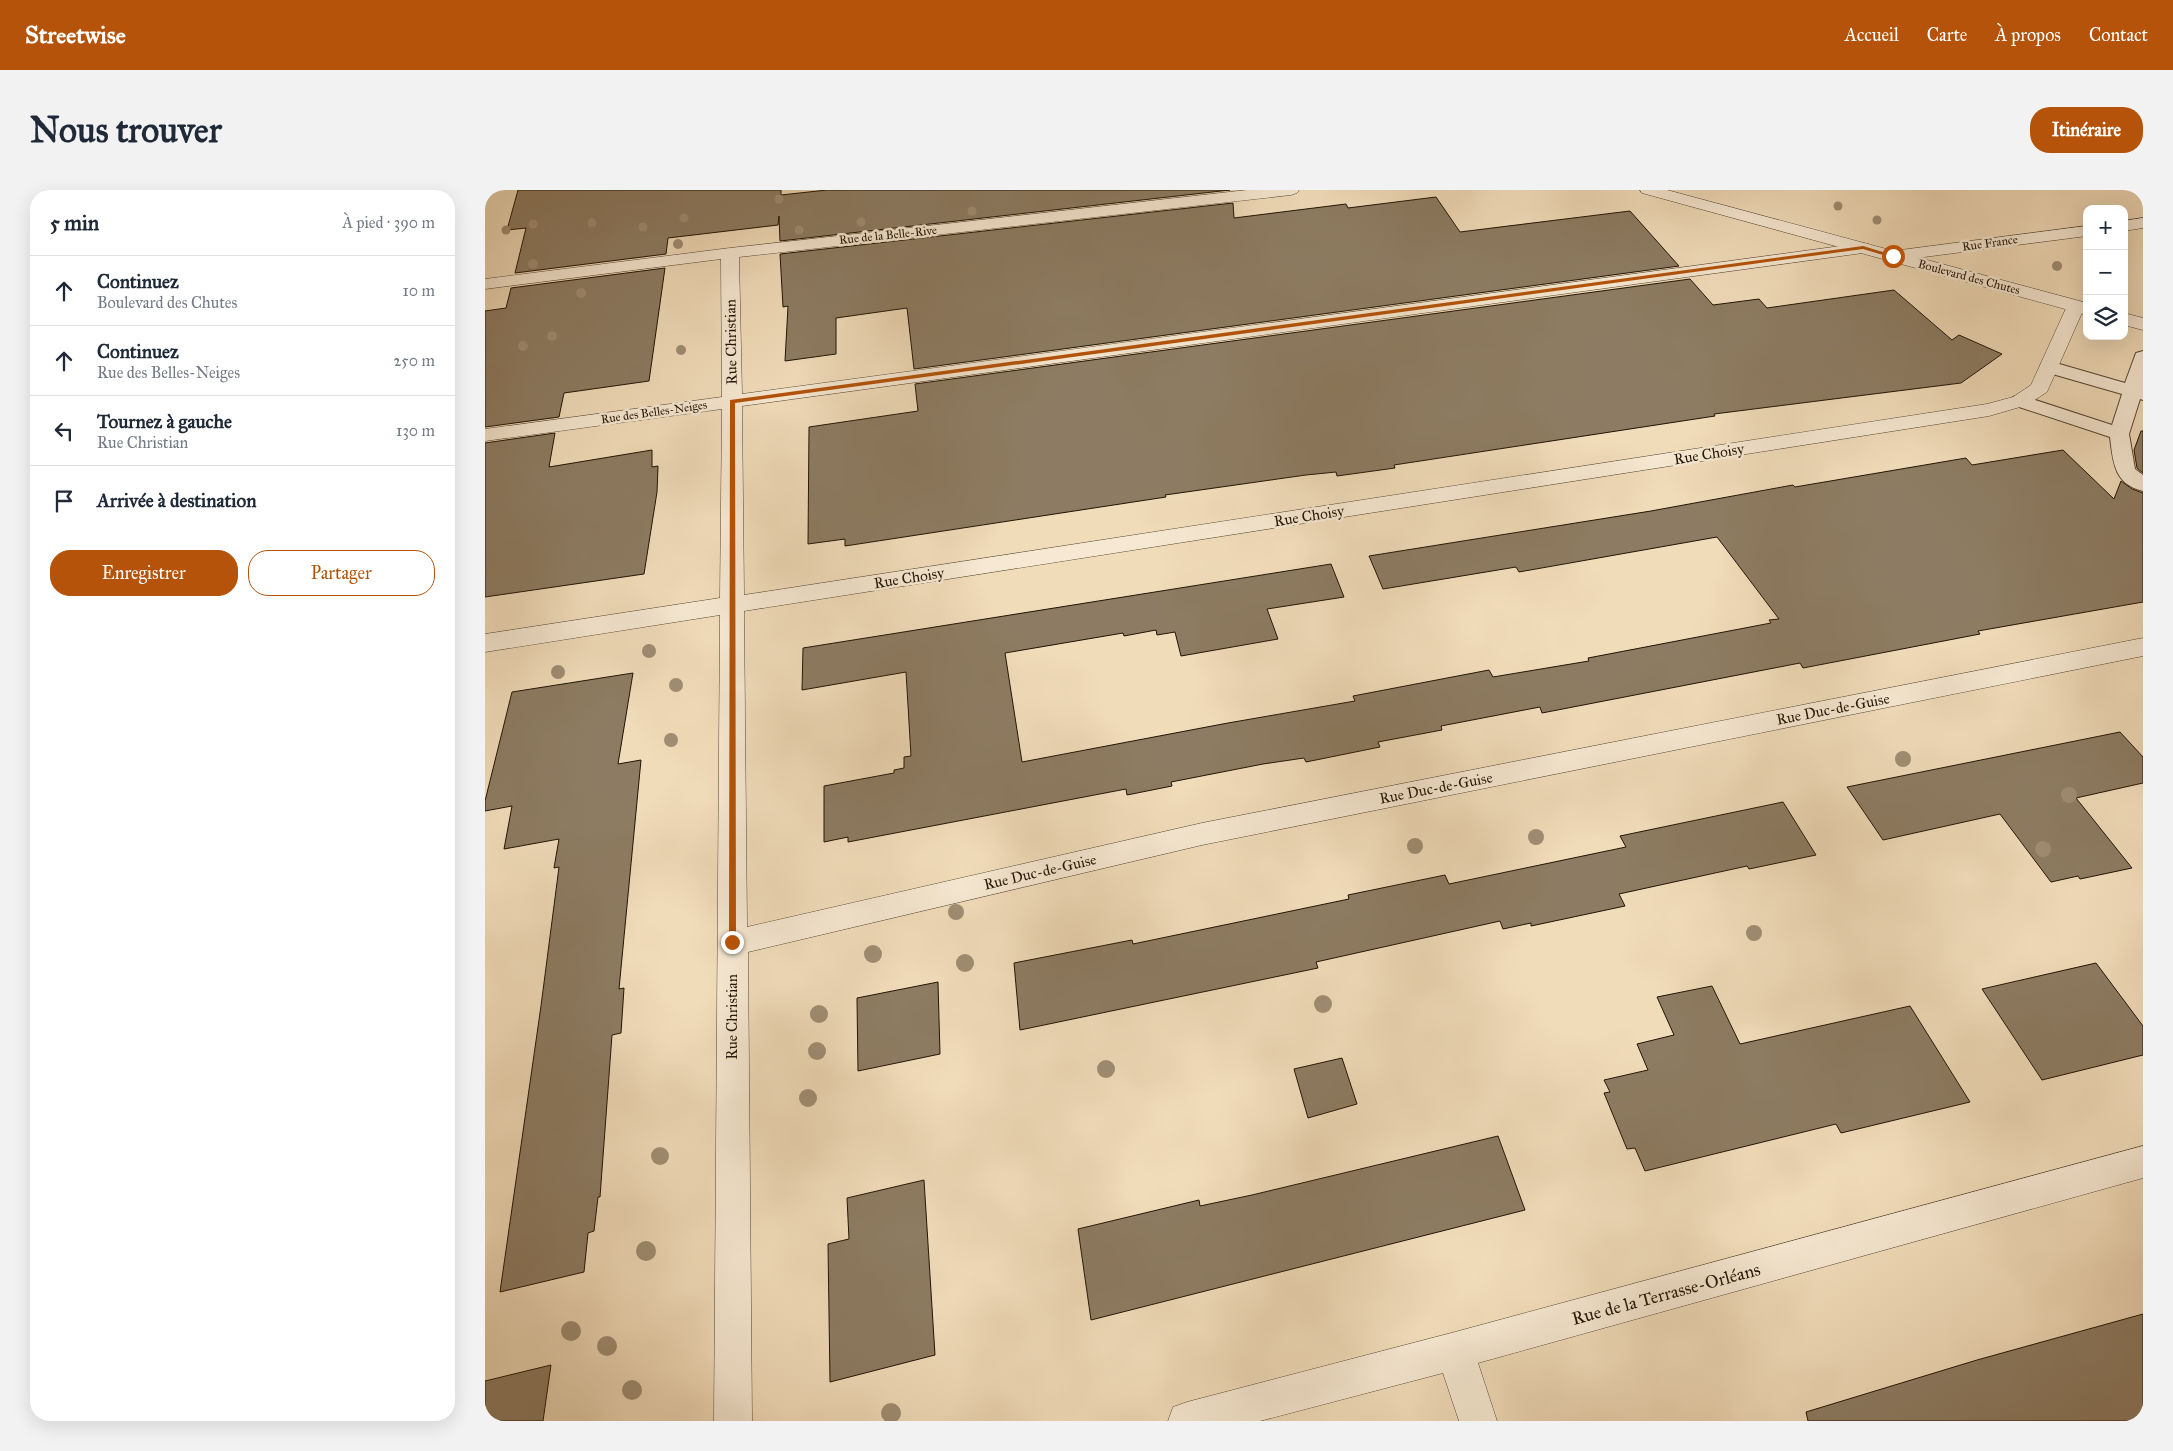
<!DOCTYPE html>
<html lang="fr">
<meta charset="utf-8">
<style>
:root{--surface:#fff;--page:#f2f2f3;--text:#1f2937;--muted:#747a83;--line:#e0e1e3;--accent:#b45309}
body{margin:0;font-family:"IM FELL Great Primer",serif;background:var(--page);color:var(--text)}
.controls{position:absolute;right:15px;top:15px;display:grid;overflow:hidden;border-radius:10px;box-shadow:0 5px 20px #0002}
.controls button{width:45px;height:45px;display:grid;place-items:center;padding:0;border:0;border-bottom:1px solid var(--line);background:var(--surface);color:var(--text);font:25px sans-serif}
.stop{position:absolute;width:15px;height:15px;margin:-11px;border:4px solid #b45309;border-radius:50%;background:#fff}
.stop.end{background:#b45309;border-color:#fff;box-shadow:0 1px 5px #0008}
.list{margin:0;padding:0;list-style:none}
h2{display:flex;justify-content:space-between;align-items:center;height:65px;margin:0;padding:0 20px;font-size:21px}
h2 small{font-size:16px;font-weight:400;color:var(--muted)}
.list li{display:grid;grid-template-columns:32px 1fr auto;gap:15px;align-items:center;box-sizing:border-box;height:70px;padding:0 20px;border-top:1px solid var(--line)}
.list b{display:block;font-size:19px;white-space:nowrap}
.list p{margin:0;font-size:16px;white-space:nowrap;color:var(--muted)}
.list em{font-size:16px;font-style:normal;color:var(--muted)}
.actions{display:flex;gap:10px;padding:15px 20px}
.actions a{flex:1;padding:11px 0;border:1px solid var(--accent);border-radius:20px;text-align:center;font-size:18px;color:var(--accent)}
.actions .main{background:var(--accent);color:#fff}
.icon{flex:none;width:28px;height:28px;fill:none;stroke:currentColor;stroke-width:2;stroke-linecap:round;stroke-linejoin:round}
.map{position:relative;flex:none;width:1658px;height:1231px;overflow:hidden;border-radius:20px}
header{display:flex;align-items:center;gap:30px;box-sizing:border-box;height:70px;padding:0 25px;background:var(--accent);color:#fff}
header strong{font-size:24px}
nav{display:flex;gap:28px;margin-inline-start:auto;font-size:18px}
.intro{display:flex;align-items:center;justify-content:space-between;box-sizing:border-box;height:120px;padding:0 30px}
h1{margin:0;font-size:35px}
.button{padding:12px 22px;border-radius:20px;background:var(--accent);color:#fff;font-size:18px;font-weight:700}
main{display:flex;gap:30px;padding:0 30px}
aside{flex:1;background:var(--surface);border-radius:20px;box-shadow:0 5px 20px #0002}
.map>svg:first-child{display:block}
</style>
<header>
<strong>Streetwise</strong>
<nav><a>Accueil</a><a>Carte</a><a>À propos</a><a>Contact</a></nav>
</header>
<div class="intro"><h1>Nous trouver</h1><a class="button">Itinéraire</a></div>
<main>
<aside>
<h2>5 min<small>À pied · 390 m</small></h2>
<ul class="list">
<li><svg class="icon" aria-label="ahead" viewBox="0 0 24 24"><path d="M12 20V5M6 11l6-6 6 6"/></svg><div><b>Continuez</b><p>Boulevard des Chutes</p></div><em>10 m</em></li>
<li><svg class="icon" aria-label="ahead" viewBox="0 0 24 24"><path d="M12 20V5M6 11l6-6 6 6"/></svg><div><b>Continuez</b><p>Rue des Belles-Neiges</p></div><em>250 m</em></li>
<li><svg class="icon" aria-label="left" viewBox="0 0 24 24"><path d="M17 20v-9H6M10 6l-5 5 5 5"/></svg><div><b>Tournez à gauche</b><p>Rue Christian</p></div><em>130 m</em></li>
<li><svg class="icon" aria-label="arrive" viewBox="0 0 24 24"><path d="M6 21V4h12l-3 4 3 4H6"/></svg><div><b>Arrivée à destination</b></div></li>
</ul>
<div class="actions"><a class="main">Enregistrer</a><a>Partager</a></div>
</aside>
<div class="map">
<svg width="1658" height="1231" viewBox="0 0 1658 1231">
<rect width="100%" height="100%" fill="#f1dcba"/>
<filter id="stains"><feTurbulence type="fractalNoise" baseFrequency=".004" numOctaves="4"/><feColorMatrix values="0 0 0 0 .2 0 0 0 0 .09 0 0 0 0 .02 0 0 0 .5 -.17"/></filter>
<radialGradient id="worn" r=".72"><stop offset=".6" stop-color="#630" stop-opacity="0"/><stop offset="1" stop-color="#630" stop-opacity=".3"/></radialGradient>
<path fill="#8d7c63" stroke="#211405" d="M33 0H296V5L342 0H745L295 51 294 26 293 35 183 48 181 64 30 83 41 38 22 40Z
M951 7 975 42 1145 21 1194 76 429 179 422 118 351 128V164L300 171 303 116 298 117 295 64 748 13 749 28 861 14 863 18Z
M180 78 164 191 79 203 74 227 0 237V121L21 118 26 98Z
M1205 89 1228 115 1274 109 1282 118 1409 100 1467 150 1474 145 1517 164 1476 193 1229 224 1230 226 909 275 910 278 852 286 851 282 821 285 680 305 681 307 360 356V349L323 354 324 237 433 221 430 194Z
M1656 241H1658V283L1652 278 1649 260Z
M70 243 64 277 167 260V277L173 276 172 302 159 384 0 407V253Z
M1578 260 1629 309 1636 291 1647 299 1658 303V412L1493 441 1495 444 1318 478 1315 473 1057 523 1055 517 956 536 957 540 893 552 895 557 821 572 819 568 778 574 686 592 687 596 642 605 641 599 363 652V647L339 652V596L409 583V580L419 578V567L426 566 421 482 317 500 318 458 846 374 859 407 782 419 793 449 696 466 690 442 672 445 671 440 639 446 638 443 520 463 537 572 743 533 870 511 868 506 1004 480 1008 487 1104 471 1103 468 1286 433 1284 430 1294 429 1232 347 1034 382 1031 377 898 399 884 366 1166 321 1308 295 1310 297 1481 268 1487 275Z
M148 483 133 574 156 570 134 799 139 798 136 843 127 845 115 1007H113L109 1041 103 1043 99 1082 15 1102 56 816 74 677 69 678 74 649 19 659 27 616 0 621V611L27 502Z
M1635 542 1658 567V593L1591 608 1647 678 1595 689 1593 686 1566 692 1515 624 1398 650 1362 597Z
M1298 612 1331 665 1264 679 1262 676 1134 704 1140 716 1046 736V733L1018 739 1015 731 831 772 833 778 535 840 529 773 647 750 648 754 864 709 863 705 960 685 964 694 1141 657 1135 646Z
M1611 773 1658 836V865L1557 890 1497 799Z
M453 792 455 864 373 881 372 808Z
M1227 796 1255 854 1425 816 1485 912 1356 943 1351 934 1160 981 1150 958 1142 959 1119 903 1125 902 1119 890 1163 880 1152 854 1189 845 1172 807Z
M857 868 872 914 823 928 809 879Z
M1013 946 1040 1020 606 1130 593 1039 714 1010 715 1016 767 1005Z
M439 990 450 1165 345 1192 343 1054 364 1049 362 1008Z
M1658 1124V1231H1323L1321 1222 1492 1170Z
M66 1175 58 1231H0V1191Z"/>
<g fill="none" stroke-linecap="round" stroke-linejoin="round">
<defs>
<path id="service" d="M1658 161V210L1655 209 1644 244 1650 279 1658 285V301C1629 294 1628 272 1625 247L1528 215 1525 211 1528 207 1535 205 1627 235 1637 204 1557 181 1555 177 1557 173 1564 171 1640 193 1651 163Z"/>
<path id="minor" d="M762 0H814L812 3 806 5 254 67 257 204 1378 53 1384 54 1387 58 1384 62 1378 63 257 216 259 405 1502 214 1528 207 1546 195 1582 116 1584 112H1598L1600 116 1562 202 1542 215 1504 226 259 421 262 737 717 633 1658 448V466L717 655 263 762 267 1231H229L235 425 0 462V444L235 408 237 219 0 251V239L237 207 236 69 0 99V89L245 58Z
M1658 28V38L1639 41V31Z
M1602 36V46L1408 71 1402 70 1399 66 1402 62 1408 61Z
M1658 956V988L993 1173 1012 1231H974L958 1183 775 1231H683L688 1217 702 1212 970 1142Z"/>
<path id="tertiary" d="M1155 0H1182L1602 113V125L1157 3Z
M1639 123 1658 128V140L1639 135Z"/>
</defs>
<use href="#service" stroke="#554632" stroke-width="2"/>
<use href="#minor" stroke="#554632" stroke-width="1"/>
<use href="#tertiary" stroke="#554632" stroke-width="1"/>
<use href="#service" fill="#f6e8d2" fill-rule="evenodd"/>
<use href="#minor" fill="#f6e8d2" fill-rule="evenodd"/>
<use href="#tertiary" fill="#f6e8d2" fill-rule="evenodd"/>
</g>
<g fill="#a08e74">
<circle cx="294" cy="9" r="4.5"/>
<circle cx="1353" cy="16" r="4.5"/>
<circle cx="487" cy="21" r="4.5"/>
<circle cx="199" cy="28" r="4.5"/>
<circle cx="1392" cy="30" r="4.5"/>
<circle cx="376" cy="32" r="4.5"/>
<circle cx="107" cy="33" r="4.5"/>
<circle cx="48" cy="34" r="4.5"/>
<circle cx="158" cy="37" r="4.5"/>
<circle cx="21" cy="40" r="4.5"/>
<circle cx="314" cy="40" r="4.5"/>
<circle cx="193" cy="54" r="5"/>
<circle cx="48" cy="74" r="5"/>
<circle cx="1572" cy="76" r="5"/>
<circle cx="96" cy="103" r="5"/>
<circle cx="67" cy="146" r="5"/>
<circle cx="38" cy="156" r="5"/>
<circle cx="196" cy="160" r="5"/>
<circle cx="164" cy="461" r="7"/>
<circle cx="73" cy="482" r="7"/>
<circle cx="191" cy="495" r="7"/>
<circle cx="186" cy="550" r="7"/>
<circle cx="1418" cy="569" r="8"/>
<circle cx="1584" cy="605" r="8"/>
<circle cx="1051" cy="647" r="8"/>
<circle cx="930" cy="656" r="8"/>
<circle cx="1558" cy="659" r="8"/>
<circle cx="471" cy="722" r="8"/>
<circle cx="1269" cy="743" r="8"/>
<circle cx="388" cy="764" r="9"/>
<circle cx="480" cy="773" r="9"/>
<circle cx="838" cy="814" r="9"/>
<circle cx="334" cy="824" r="9"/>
<circle cx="332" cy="861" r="9"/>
<circle cx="621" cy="879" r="9"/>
<circle cx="323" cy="908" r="9"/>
<circle cx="175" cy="966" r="9"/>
<circle cx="161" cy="1061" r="10"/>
<circle cx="86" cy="1141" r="10"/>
<circle cx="122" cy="1156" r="10"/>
<circle cx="147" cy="1200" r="10"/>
<circle cx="406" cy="1223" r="10"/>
</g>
<path fill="#b45309" d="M1378 56 1411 66 1408 68 1378 59 250 213 251 752 247 756 244 755 245 210Z"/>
<g text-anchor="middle" stroke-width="5" stroke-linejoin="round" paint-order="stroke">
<g font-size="12" fill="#211405" stroke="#f6e8d2">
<text transform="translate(403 45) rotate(-6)" y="4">Rue de la Belle-Rive</text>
<text transform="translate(1505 53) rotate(-8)" y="4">Rue France</text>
<text transform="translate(1484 87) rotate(15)" y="4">Boulevard des Chutes</text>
<text transform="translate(169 222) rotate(-8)" y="4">Rue des Belles-Neiges</text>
</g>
<g font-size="15" fill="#211405" stroke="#f6e8d2">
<text transform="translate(246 152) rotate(-91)" y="5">Rue Christian</text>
<text transform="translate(1224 264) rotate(-9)" y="5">Rue Choisy</text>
<text transform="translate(824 326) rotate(-9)" y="5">Rue Choisy</text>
<text transform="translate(424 388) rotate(-9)" y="5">Rue Choisy</text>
<text transform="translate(1348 519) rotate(-11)" y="5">Rue Duc-de-Guise</text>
<text transform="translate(951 598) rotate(-11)" y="5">Rue Duc-de-Guise</text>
<text transform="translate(555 682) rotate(-13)" y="5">Rue Duc-de-Guise</text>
<text transform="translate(247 827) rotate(-90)" y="5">Rue Christian</text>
</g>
<g font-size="18" fill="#211405" stroke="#f6e8d2">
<text transform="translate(1181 1104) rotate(-15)" y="6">Rue de la Terrasse-Orléans</text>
</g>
</g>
<rect width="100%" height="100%" filter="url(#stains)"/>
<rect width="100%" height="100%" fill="url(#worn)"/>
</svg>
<div class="controls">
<button>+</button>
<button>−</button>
<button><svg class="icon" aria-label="layers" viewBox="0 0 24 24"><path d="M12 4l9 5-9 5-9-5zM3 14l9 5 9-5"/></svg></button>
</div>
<div class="stop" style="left:1408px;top:66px"></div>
<div class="stop end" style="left:247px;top:752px"></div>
</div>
</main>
